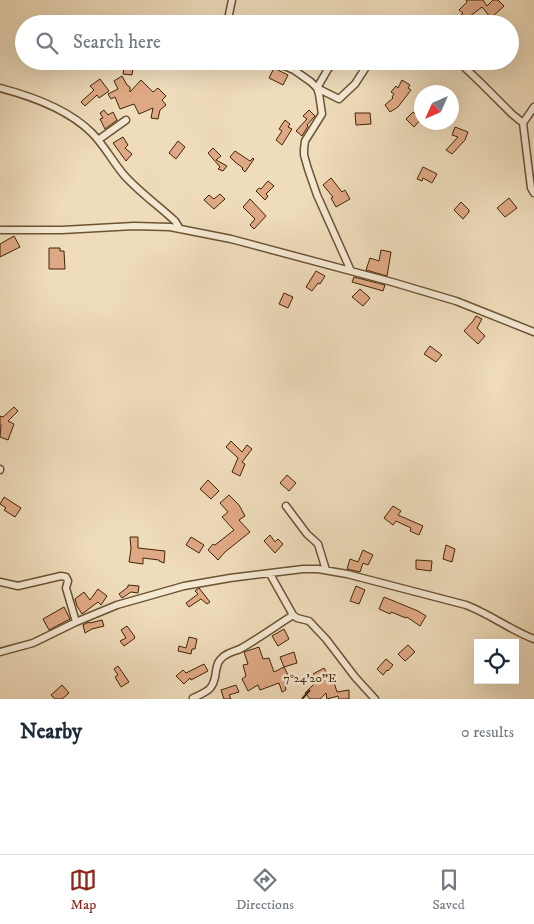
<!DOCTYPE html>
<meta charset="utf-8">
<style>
:root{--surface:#fff;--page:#f6f6f7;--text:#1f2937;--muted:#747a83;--line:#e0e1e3;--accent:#8f2418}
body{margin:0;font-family:"IM FELL DW Pica",serif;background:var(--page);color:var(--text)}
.controls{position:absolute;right:15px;bottom:15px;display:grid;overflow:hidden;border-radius:0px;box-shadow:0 5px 20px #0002}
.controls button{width:45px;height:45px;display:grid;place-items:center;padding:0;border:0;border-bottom:1px solid var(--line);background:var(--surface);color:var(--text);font:25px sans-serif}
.compass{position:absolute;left:414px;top:85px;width:45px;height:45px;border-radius:50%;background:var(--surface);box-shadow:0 5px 20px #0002;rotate:225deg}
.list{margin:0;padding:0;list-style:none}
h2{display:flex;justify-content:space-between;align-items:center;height:65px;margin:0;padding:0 20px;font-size:21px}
h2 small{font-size:16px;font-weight:400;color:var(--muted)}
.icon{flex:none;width:28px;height:28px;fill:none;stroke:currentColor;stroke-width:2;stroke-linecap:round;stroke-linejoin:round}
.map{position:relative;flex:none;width:534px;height:699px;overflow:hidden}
.search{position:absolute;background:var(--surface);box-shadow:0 5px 20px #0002;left:15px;right:15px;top:15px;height:55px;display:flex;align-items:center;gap:12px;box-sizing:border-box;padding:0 18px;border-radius:28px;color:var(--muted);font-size:19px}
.sheet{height:155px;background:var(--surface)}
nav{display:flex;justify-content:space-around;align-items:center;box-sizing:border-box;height:70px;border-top:1px solid var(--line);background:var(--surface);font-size:14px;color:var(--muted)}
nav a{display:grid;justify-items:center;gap:2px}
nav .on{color:var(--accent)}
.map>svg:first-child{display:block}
</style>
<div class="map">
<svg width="534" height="699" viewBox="0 0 534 699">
<rect width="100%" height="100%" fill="#efdcbb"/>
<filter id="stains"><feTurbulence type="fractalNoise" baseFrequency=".004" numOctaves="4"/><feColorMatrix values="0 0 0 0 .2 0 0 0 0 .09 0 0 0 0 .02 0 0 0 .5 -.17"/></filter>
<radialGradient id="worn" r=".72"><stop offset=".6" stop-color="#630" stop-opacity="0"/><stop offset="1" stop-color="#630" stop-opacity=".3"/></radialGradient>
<path fill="#e0a985" stroke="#3f2506" d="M466 0H483L487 6 493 0H498L504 6 491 18 482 7 465 20 461 15 463 13 459 10 467 2Z
M125 61 134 62 132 75 123 74Z
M274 68 288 75 283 85 269 78Z
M122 76 127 85 130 87V92L141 80 153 92 158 88 166 96 162 100 166 105 160 110 158 119 151 118 153 108 139 114 134 104 120 109 115 97 111 99 108 94 118 89 114 81Z
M100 79 109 91 99 98 97 95 85 106 81 102 94 90 90 86Z
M402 80 410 85 408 88 411 90 398 107 390 112 385 105 393 98 392 97 394 94 391 92 396 86 398 88Z
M104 110 108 115 113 112 117 120 105 129 100 119 103 118 100 113Z
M309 110 315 116 307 125 308 126 302 136 296 131 307 119 303 116Z
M413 112 417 115 418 113 422 116V118L414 127 406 119Z
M355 113H370L371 124 356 125Z
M285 120 290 124 288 127 292 129 282 145 276 140 282 131 279 129Z
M455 127 468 132 465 140 452 154 446 150 458 137 452 135Z
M123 137 128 145 125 148 132 154 126 161 113 143Z
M178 141 185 147 176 159 169 153Z
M213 148 221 156 216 160 227 166 223 171 218 169 220 167 208 153Z
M235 151 250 161 253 158 254 159 245 172 242 169 243 168 235 162 230 157Z
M423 167 437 174 432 183 423 178 422 181 417 179Z
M331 178 342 192 345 190 350 199 336 207 331 198 333 197 323 185Z
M268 181 274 186 266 194 268 196 265 200 256 191 259 188 261 189Z
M220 194 225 199 214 209 204 200 209 195 214 199Z
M509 198 517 208 505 217 497 208Z
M250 199 266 216 254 229 250 225 255 219 243 207Z
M461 202 469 210V212L463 219 454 210Z
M14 236 20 247 0 257V244Z
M49 248H60V251H64L65 269H49Z
M381 250 391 252 387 276 366 270 370 258 379 261Z
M316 271 325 276 320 284 318 283 312 291 306 287Z
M354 277 385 285 383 291 352 282Z
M360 289 370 298 363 306 352 297Z
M284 293 293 297 288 308 279 304Z
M476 316 482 319 477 328 485 336 478 344 464 331 473 321Z
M430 346 442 355 436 362 424 354Z
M14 407 18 411 8 421 14 424 8 440 0 437 1 425H0V416L3 417Z
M231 441 242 452 247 445 252 449 242 462 245 464 240 476 232 472 238 458 226 447Z
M287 475 296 483 289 491 280 483Z
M208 480 219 491 211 499 200 489Z
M229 495 239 505 245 516 239 520 250 532 225 552 218 560 208 550 213 544 215 545 234 530 222 517 228 512 220 503Z
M4 497 21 508 15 517 4 510 6 508 0 504Z
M393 506 401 511 398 515 423 526 419 535 410 531 411 528 396 521 393 525 384 518Z
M270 535 275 542 278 539 283 544 275 553 264 541Z
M130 537H138V548L165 551 164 563 159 561V560L143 558V564L129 562 131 549Z
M191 537 204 545 199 553 186 545Z
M446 545 455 549 452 562 443 559Z
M363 550 373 555 368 565 363 563 360 572 347 569 350 559 358 562Z
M416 560 432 561 431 571 416 569Z
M128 585 139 586 138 593 131 592 122 598 119 594 128 587Z
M356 586 365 590 359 604 350 601Z
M199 588 210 602 207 604 201 599 189 607 186 603 198 594 195 591Z
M98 589 107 596 101 605 98 602 82 614 77 606 75 599 84 592 90 600Z
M384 597 418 611 426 616 420 626 407 617 406 618 391 612 390 614 379 609Z
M64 607 70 619 49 630 43 619Z
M102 620 104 626 92 629 85 633 83 625 89 622 90 623Z
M127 626 135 637 134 638H135L124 646 120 641 126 638 121 630Z
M284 629 289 639 278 646 272 636Z
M189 637 197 639 195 649H192L191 654 178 651 179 646 186 648Z
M408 645 415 652 405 661 398 654Z
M259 647 263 659 269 658 274 672 284 667 288 675 283 677 286 690 282 692 279 683 260 690 258 685 248 691 242 679 246 676 243 665 248 664 244 652Z
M294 652 297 663 284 667 280 657Z
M386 659 393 665 388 671 387 670 383 675 377 669Z
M204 664 208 671 191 680 190 678 184 684 176 676 183 670 186 673Z
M118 666 129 682 121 687 115 677 118 675 114 669Z
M324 668 330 679H333L337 692 349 690V699H339L338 696 327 699 326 693 320 699H310L305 693 317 681 313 674Z
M62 685 69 693 62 699H55L51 695Z
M236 685 239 692 229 695 231 699H224L221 690Z"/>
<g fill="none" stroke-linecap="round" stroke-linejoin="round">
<defs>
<path id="minor" d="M227 24 232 0
M273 61 294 70 311 82 317 88 319 94 322 114 305 141 304 149V155L308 169 317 195 351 271
M335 61 328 69 317 88 339 99 355 84 366 67
M458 61 483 85 512 114 523 123 531 188 534 193
M0 88C31 96 69 110 92 133 104 145 113 162 124 175 139 192 159 206 175 221L180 229
M523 123 534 107
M98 140 126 120
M0 230H62L134 226 170 227 231 239 392 282 456 301 534 332
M0 469V470
M286 506 307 534 318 544 326 570
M270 574 293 615 297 618 309 621 326 639 355 677 375 699
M0 582 18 586 61 576 66 577 68 581 66 588 76 622
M0 652 33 643 76 622 117 605 184 586 230 578 303 569H318L347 574 466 605C490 614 510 630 534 639
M193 698C209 691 214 689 216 671 217 667 217 663 220 660 225 653 233 652 240 649 258 639 276 626 293 615"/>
</defs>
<use href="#minor" stroke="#6b5333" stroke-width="9"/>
<use href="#minor" stroke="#f5e8d3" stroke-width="6"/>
</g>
<path fill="none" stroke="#3f2506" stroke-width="2" d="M302 699 310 690"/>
<g font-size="12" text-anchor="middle" fill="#3f2506" stroke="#f5e8d3" stroke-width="5" stroke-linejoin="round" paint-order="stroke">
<text x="310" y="682">7°24'20"E</text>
</g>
<rect width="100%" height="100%" filter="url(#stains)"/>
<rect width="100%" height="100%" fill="url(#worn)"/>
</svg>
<div class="controls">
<button><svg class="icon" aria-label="locate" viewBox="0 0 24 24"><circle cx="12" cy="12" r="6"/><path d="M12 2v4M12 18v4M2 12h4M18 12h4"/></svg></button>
</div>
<svg class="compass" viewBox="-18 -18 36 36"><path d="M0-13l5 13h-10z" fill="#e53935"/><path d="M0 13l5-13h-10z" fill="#747a83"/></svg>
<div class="search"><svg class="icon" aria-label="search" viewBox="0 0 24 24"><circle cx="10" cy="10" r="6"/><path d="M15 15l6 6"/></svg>Search here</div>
</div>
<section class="sheet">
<h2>Nearby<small>0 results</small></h2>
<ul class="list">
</ul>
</section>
<nav>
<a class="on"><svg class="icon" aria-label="map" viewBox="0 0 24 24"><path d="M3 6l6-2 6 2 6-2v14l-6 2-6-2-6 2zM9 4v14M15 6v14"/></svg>Map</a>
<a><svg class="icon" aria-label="directions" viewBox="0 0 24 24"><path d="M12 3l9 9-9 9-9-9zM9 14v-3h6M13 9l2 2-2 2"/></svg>Directions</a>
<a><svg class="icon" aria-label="saved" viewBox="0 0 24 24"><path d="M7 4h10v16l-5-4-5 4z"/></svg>Saved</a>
</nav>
